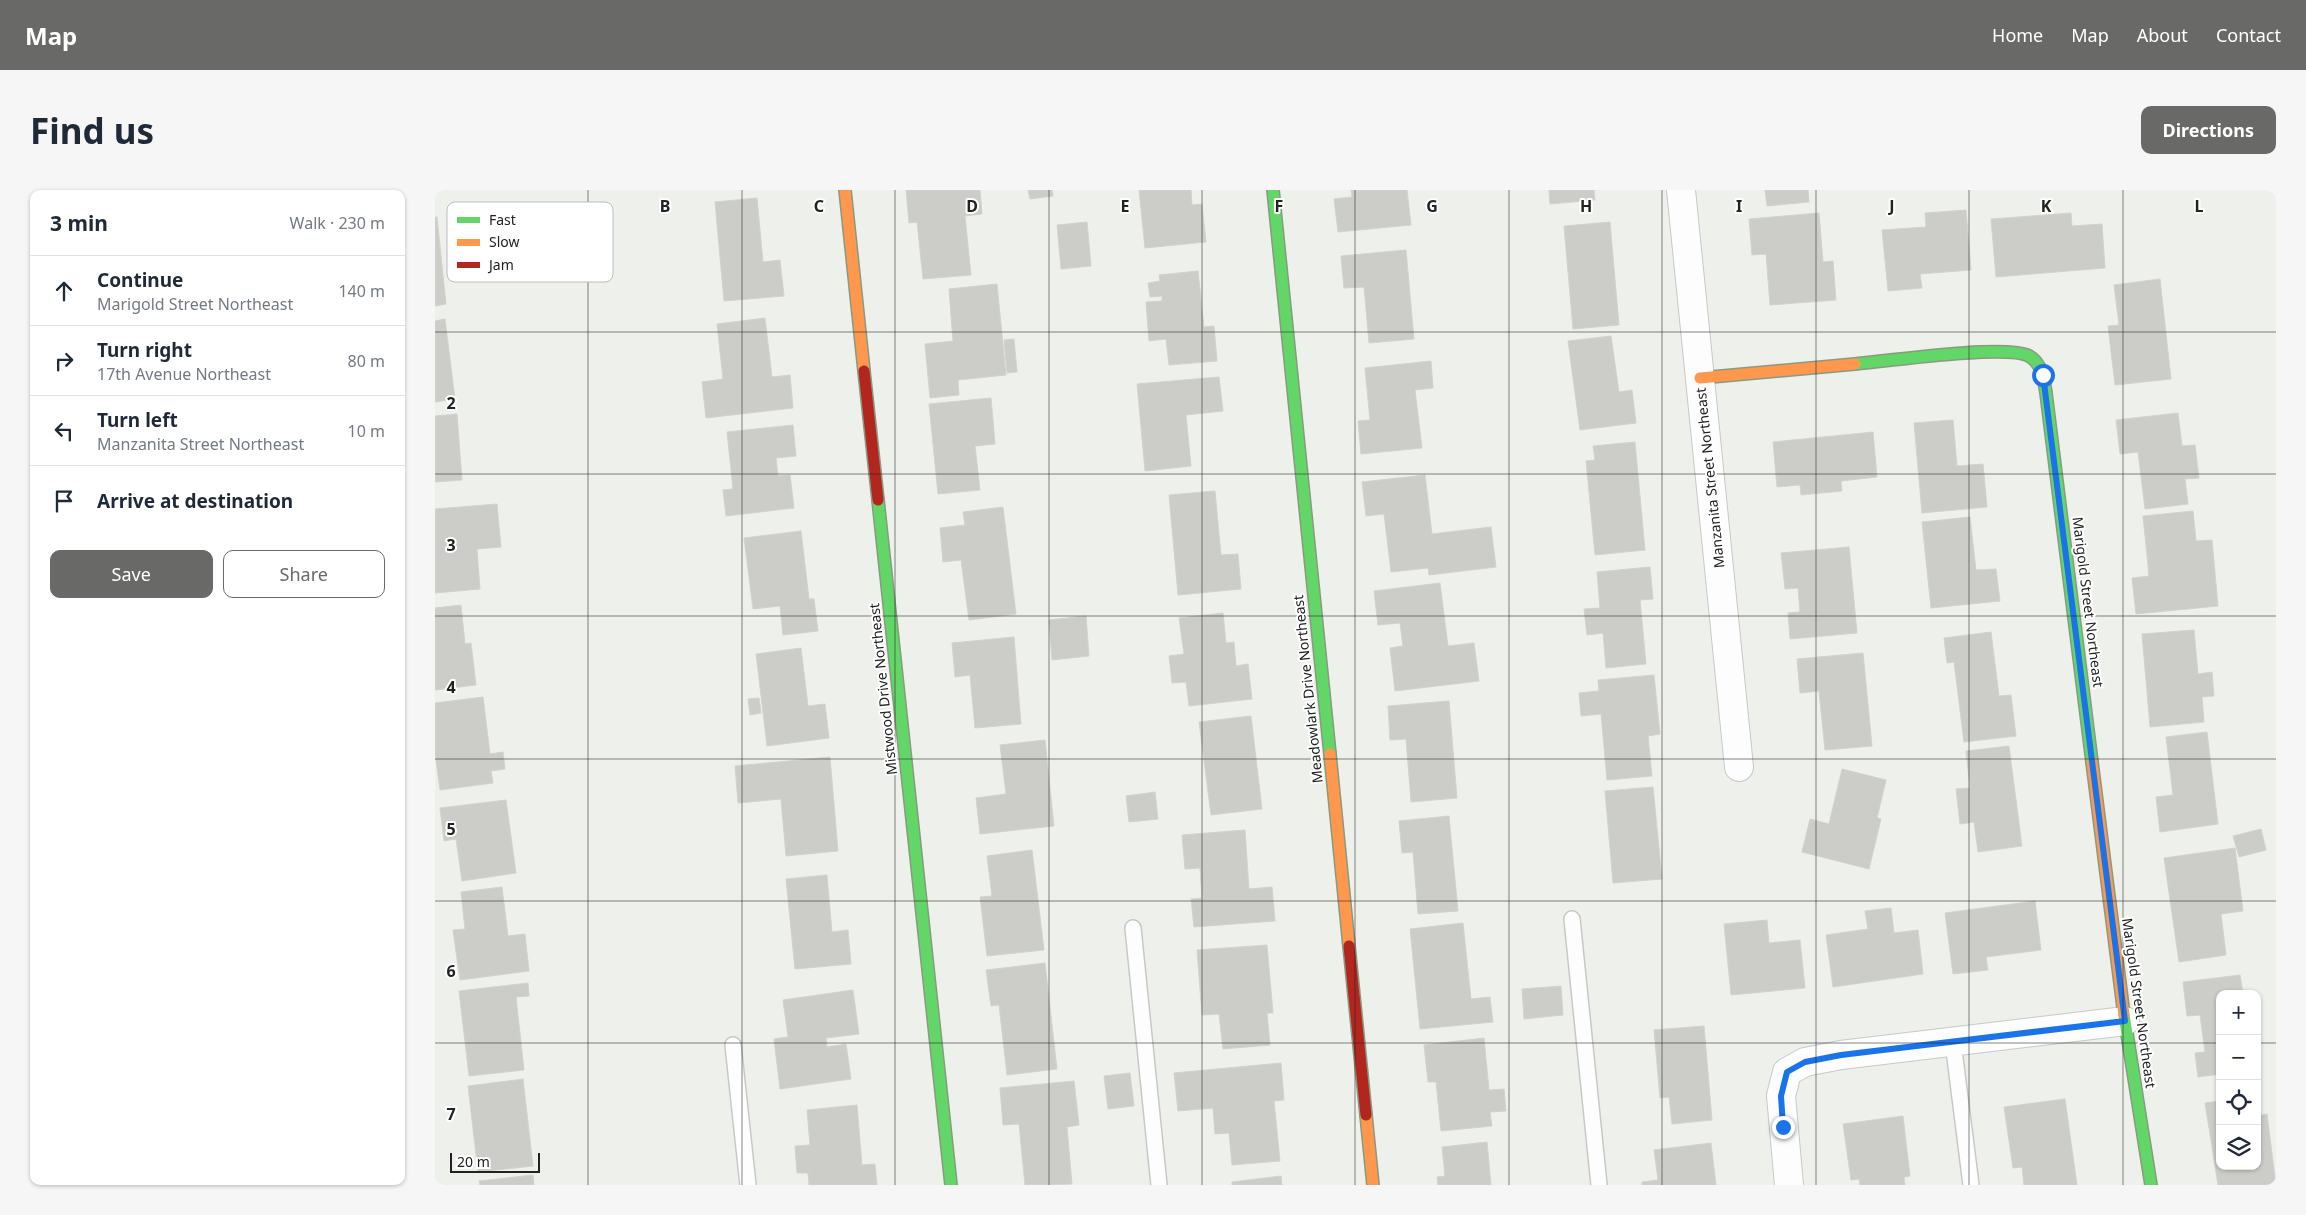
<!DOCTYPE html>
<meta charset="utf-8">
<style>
:root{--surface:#fff;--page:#f6f6f7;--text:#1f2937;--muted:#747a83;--line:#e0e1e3;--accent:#696a68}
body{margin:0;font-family:"Noto Sans",sans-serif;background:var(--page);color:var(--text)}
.controls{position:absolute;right:15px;bottom:15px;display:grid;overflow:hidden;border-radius:10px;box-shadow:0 1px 4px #0004}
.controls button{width:45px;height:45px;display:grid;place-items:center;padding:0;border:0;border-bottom:1px solid var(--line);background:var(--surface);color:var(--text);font:25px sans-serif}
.scale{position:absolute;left:15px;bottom:12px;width:90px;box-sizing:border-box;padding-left:5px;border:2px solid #222;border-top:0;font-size:14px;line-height:18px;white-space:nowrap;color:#222;-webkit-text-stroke:4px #fff;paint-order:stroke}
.stop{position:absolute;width:15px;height:15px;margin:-11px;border:4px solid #1a73e8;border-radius:50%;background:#fff}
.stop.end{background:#1a73e8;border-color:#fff;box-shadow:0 1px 5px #0008}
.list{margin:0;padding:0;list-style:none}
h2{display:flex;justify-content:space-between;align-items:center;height:65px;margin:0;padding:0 20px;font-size:21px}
h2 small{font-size:16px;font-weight:400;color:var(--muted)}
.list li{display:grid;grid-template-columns:32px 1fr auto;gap:15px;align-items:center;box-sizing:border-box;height:70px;padding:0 20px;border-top:1px solid var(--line)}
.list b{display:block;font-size:19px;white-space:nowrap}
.list p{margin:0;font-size:16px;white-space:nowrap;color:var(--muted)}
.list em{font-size:16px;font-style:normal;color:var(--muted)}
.actions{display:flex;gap:10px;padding:15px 20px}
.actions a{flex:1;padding:11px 0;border:1px solid var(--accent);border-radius:10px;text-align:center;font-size:18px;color:var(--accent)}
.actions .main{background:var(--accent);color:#fff}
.icon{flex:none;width:28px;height:28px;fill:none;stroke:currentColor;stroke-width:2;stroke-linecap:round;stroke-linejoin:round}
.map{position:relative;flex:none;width:1841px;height:995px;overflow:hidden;border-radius:10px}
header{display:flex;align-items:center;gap:30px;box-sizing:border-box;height:70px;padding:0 25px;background:var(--accent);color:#fff}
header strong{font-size:24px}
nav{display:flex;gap:28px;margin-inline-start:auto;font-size:18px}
.intro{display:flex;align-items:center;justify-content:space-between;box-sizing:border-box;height:120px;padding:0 30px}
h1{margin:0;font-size:35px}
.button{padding:12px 22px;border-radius:10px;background:var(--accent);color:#fff;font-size:18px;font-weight:700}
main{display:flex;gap:30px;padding:0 30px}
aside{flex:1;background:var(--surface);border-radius:10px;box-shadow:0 1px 4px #0004}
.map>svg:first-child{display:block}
</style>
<header>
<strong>Map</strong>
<nav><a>Home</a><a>Map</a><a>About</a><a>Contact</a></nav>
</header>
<div class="intro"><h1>Find us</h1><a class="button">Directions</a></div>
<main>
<aside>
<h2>3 min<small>Walk · 230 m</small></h2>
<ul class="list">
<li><svg class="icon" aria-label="ahead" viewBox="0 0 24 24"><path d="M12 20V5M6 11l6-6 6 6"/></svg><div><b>Continue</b><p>Marigold Street Northeast</p></div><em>140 m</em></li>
<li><svg class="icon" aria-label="right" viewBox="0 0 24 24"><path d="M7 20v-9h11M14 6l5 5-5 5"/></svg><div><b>Turn right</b><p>17th Avenue Northeast</p></div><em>80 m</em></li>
<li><svg class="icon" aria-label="left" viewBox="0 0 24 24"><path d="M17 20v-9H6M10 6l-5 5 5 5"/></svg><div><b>Turn left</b><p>Manzanita Street Northeast</p></div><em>10 m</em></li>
<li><svg class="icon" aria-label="arrive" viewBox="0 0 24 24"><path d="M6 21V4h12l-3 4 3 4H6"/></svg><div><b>Arrive at destination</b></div></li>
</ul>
<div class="actions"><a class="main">Save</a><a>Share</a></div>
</aside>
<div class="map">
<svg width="1841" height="995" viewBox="0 0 1841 995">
<rect width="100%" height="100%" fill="#eef0eb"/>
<path fill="#cccdc8" stroke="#d1d3cc" d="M471 0H545L547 24 530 26 536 85 488 89 482 32 474 33Z
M593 0H617L618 6 595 9Z
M704 0H756L757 15 767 14 771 52 710 58Z
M916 0H972L976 35 903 42 899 9 917 7Z
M1114 0H1159L1160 10 1115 14Z
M1330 0H1373L1374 12 1332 16Z
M322 8 328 72 345 70 349 106 289 111 280 12Z
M1531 20 1536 80 1485 84 1487 98 1453 101 1447 40 1491 37 1490 23Z
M1384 23 1388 72 1398 71 1401 110 1335 115 1331 64 1317 65 1314 29Z
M1636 23 1637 36 1667 34 1670 78 1561 87 1556 29Z
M0 27H2L11 114 0 116Z
M652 32 656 76 626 79 622 35Z
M1175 32 1184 135 1138 139 1129 36Z
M971 60 979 149 934 153 929 97 909 98 906 66Z
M763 81 769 137 779 136 782 171 734 175 731 149 714 151 711 112 727 111V106L715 107 713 93 725 91 724 85Z
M1725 89 1736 189 1680 195 1673 136 1684 135 1679 95Z
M562 94 571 185 523 190 524 205 495 208 490 154 518 151 514 99Z
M330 128 337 187 355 185 358 218 271 228 267 192 288 189 282 134Z
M10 129 20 209 0 212V131Z
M1176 146 1184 202 1197 200 1201 233 1145 240 1133 151Z
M579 149 582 182 572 183 569 150Z
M996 171 998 198 980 200 987 258 926 264 923 231 935 230 930 178Z
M784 187 788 221 751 225 756 276 710 281 702 194Z
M556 208 560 254 540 256 545 300 503 304 494 214Z
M1743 223 1747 256 1760 255 1764 288 1750 289 1753 314 1710 319 1703 262 1685 264 1681 230Z
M22 224 27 290 0 292V226Z
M1518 230 1522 276 1548 274 1552 317 1487 323 1479 233Z
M358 235 361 266 341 268 343 286 355 285 359 318 291 326 288 300 298 299 292 242Z
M1438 242 1442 287 1406 291 1407 301 1366 305 1365 295 1342 297 1338 252Z
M1200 252 1210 360 1160 365 1151 271 1160 270 1158 256Z
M990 285 997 344 1056 337 1061 377 994 385 993 378 956 382 949 324 931 326 927 292Z
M780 301 786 365 803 364 806 399 743 405 734 305Z
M62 314 66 357 42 359 45 399 0 403V319Z
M568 317 581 424 534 430 526 370 508 372 505 338 530 335 528 322Z
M1758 321 1761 351 1777 350 1783 416 1701 424 1697 388 1714 386 1708 326Z
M1535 327 1541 380 1561 379 1565 411 1496 418 1487 332Z
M366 341 374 409H379L383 441 348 445 345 416 318 419 309 348Z
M1414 357 1422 443 1355 449 1353 423 1365 422 1363 398 1350 399 1346 363Z
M1215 377 1218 409 1205 410 1211 474 1171 478 1168 443 1152 445 1149 419 1165 418 1162 382Z
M1005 393 1013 456 1039 453 1044 491 960 501 955 458 968 456 965 433 943 435 939 401Z
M26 415 30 454 36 453 41 495 0 500V418Z
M788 423 791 453 799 452 801 476 813 474 817 509 754 516 751 492 737 493 734 466 749 464 744 428Z
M651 426 654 466 617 470 614 430Z
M1759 440 1763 484 1777 482 1779 506 1767 507 1769 532 1715 537 1707 444Z
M1556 442 1564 506 1576 505 1581 546 1529 552 1519 472 1512 473 1509 448Z
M579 447 586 534 540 538 535 485 520 487 517 453Z
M366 458 373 516 390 514 394 548 332 556 321 464Z
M1428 463 1437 556 1390 560 1384 501 1365 503 1362 469Z
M1219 485 1225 544 1213 546 1217 586 1172 590 1166 524 1146 526 1144 503 1164 501 1163 490Z
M48 507 55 564 68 562 70 579 56 581 58 593 5 600 0 563V513Z
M324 508 326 523 315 525 313 509Z
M1014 511 1022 608 976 612 971 549 955 550 953 516Z
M816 526 827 619 776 625 764 532Z
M1772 542 1783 634 1725 642 1721 607 1738 605 1731 547Z
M610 550 619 636 545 644 541 608 571 604 565 555Z
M1574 556 1587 656 1543 662 1539 632 1525 634 1521 599 1535 598 1531 561Z
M395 567 403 661 351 666 346 609 303 613 300 576Z
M1407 579 1451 590 1442 628 1446 629 1434 679 1367 662 1375 629 1394 634Z
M1218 597 1227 689 1178 693 1170 601Z
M720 602 723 629 694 632 691 606Z
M71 610 81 683 27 691 21 649 9 651 5 618Z
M1014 626 1023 721 983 724 978 662 967 663 964 631Z
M1826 639 1831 660 1804 667 1798 646Z
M810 640 814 699 837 697 840 731 759 737 756 709 767 708 765 678 750 679 747 645Z
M1800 658 1808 721 1786 724 1791 765 1744 772 1729 668Z
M597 660 609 760 552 766 545 707 557 706 552 666Z
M392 685 397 742 413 740 416 774 360 779 351 689Z
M67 697 73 746 90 744 94 781 25 790 18 740 30 739 26 702Z
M1600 711 1606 760 1551 767 1553 780 1518 784 1510 723Z
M1456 718 1459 743 1483 740 1488 784 1398 797 1391 745 1433 739 1430 721Z
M1332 730 1334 753 1365 750 1370 798 1296 805 1289 734Z
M1028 733 1036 809 1055 807 1058 832 985 839 975 739Z
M832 755 838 823H832L835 855 788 859 784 824 767 825 762 760Z
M610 773 622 879 572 885 564 815 556 816 551 780Z
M1805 785 1808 804H1785V884L1763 887 1760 863 1770 862 1765 825 1752 826 1748 792Z
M93 793 94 806 81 807 89 880 34 886 24 801Z
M1126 796 1128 825 1089 829 1087 799Z
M418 800 424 844 391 848 392 857 411 854 416 889 345 899 339 849 353 847 348 810Z
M1269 836 1277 930 1237 934 1234 907 1225 908 1219 840Z
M1049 848 1054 900 1069 899 1071 921 1055 922 1057 936 1006 941 1001 892H993L989 855Z
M846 873 849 910 839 911 845 971 797 975 794 943 780 944 778 918 743 921 739 883Z
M695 883 699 916 673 919 669 886Z
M88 889 98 976 43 982 33 896Z
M639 891 644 935 632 937 637 994 590 995 584 934 568 935 565 898Z
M1630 909 1642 995H1589L1587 977 1578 978 1569 917Z
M1785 911V976H1822V926L1832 924 1841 995H1783L1770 913Z
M422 915 427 975 440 974 442 995H374L373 983H362L360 956 375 955 372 920Z
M1468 926 1475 986 1469 987 1470 995H1425L1424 989 1416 990 1408 934Z
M1052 952 1056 995H1003L1002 987 1010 986 1007 957Z
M1276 953 1281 995H1207V992L1223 990 1219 960Z
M98 985 99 995H45L44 991Z
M846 986 847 995H797V992Z"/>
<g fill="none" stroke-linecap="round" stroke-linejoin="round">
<defs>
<path id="lane" d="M1137 729 1164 995
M698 738 724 995
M1518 852 1536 995
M298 855 313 995"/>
<path id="street" d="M1246 0 1304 577
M1354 995 1346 906 1352 882 1370 872 1406 865 1690 831"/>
<path id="fast" d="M838 0 895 564
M1420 174C1452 171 1571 154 1594 166 1607 173 1609 190 1611 203L1657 572
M443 310 516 995
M1689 825 1716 995"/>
<path id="slow" d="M410 0 429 181
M1265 188 1420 174
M895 564 914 756
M1657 572 1689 825
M931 925 938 995"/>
<path id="jam" d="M429 181 443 310
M914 756 931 925"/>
</defs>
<use href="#lane" stroke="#c8c9c7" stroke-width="18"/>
<use href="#street" stroke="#c8c9c7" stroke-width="30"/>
<use href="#fast" stroke="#889b82" stroke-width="14"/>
<use href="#slow" stroke="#889b82" stroke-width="14"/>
<use href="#jam" stroke="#889b82" stroke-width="14"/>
<use href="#lane" stroke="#fcfdfc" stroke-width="15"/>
<use href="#street" stroke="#fcfdfc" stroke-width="28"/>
<use href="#fast" stroke="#63d668" stroke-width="11"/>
<use href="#slow" stroke="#ff974d" stroke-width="11"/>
<use href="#jam" stroke="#b3261e" stroke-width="11"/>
</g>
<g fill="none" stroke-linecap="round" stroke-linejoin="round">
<path stroke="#1a73e8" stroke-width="6" d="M1348 937 1346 906 1352 882 1370 872 1406 865 1690 831 1608 185"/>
</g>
<path fill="none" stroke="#222" stroke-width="1" stroke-opacity="0.55" d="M153 0V995M307 0V995M460 0V995M614 0V995M767 0V995M920 0V995M1074 0V995M1227 0V995M1381 0V995M1534 0V995M1688 0V995M0 142H1841M0 284H1841M0 426H1841M0 569H1841M0 711H1841M0 853H1785M1822 853H1841"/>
<g text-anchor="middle" stroke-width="4" stroke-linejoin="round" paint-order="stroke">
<g font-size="14" fill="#222" stroke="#fff">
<text transform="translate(1275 288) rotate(-96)" y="5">Manzanita Street Northeast</text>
<text transform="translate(1653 412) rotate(83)" y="5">Marigold Street Northeast</text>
<text transform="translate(448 499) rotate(-96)" y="5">Mistwood Drive Northeast</text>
<text transform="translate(873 499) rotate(-96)" y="5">Meadowlark Drive Northeast</text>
<text transform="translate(1704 813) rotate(82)" y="5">Marigold Street Northeast</text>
</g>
</g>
<rect x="12" y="12" width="166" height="80" rx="8" fill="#fff" stroke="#bdbdbd" stroke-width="1"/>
<rect x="22" y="27" width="23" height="6" fill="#63d668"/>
<rect x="22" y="49" width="23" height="7" fill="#ff974d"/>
<rect x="22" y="72" width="23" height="6" fill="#b3261e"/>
<g font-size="14" fill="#222">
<text x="54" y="35">Fast</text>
<text x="54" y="57">Slow</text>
<text x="54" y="80">Jam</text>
</g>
<g font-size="16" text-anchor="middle" font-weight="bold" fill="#222" stroke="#fff" stroke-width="4" stroke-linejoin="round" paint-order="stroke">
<text x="230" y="22">B</text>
<text x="384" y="22">C</text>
<text x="537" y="22">D</text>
<text x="690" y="22">E</text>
<text x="844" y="22">F</text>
<text x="997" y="22">G</text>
<text x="1151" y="22">H</text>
<text x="1304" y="22">I</text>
<text x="1457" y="22">J</text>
<text x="1611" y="22">K</text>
<text x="1764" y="22">L</text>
<text x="16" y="219">2</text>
<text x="16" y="361">3</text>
<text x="16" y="503">4</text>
<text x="16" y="645">5</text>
<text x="16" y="787">6</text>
<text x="16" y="930">7</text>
</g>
</svg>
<div class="controls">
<button>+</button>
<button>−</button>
<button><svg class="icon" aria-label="locate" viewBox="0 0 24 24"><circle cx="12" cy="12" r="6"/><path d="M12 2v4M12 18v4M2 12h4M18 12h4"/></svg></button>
<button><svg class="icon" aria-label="layers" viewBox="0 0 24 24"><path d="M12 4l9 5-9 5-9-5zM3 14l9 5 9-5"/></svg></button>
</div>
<div class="scale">20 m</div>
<div class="stop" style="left:1608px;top:185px"></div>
<div class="stop end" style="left:1348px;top:937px"></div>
</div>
</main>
